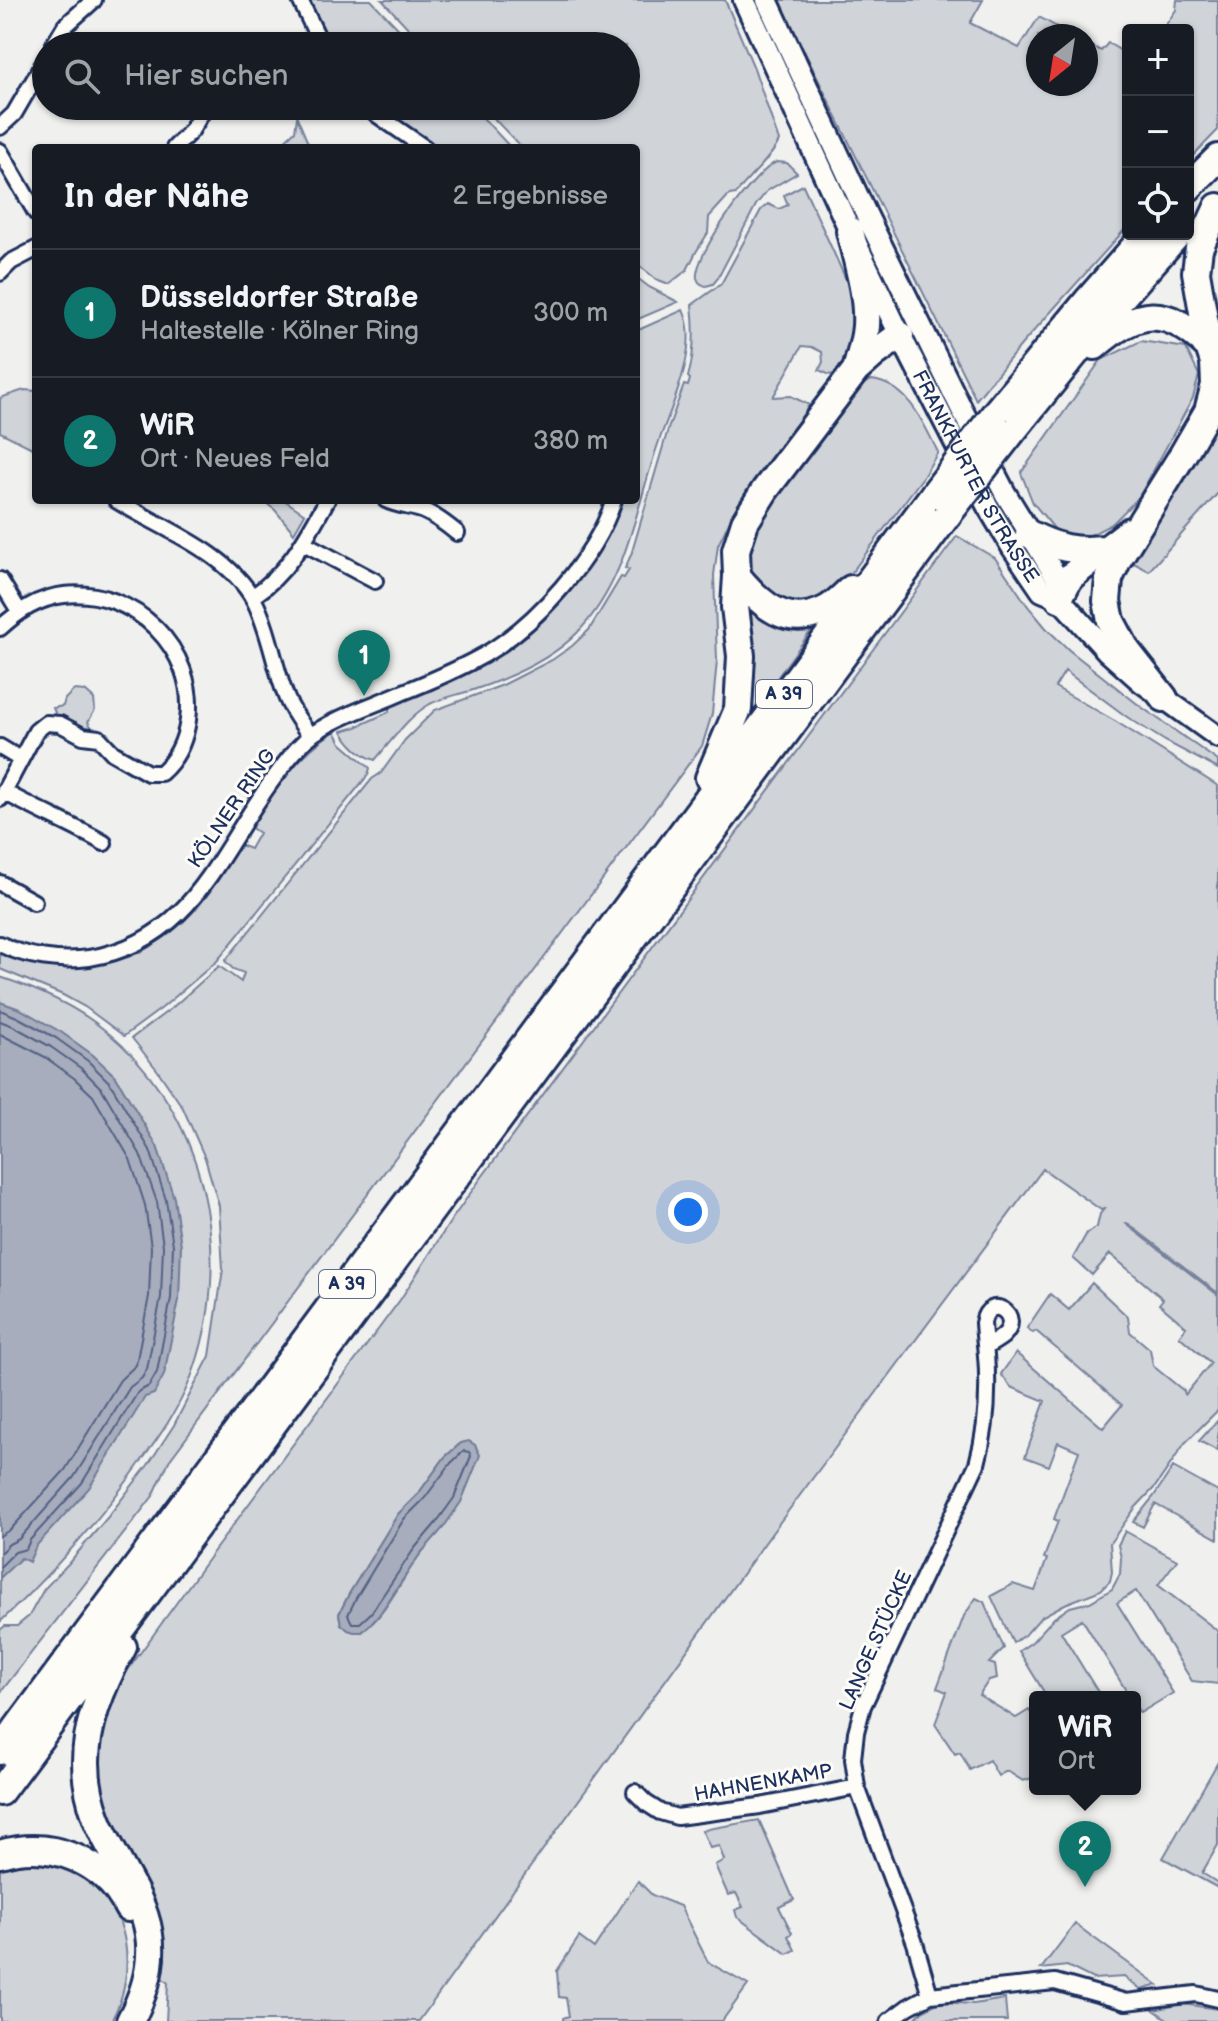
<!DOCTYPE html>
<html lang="de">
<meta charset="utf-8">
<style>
:root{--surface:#171b24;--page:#20242c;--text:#f1f3f6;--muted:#9ea1a6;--line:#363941;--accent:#0f766e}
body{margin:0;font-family:"Balsamiq Sans",sans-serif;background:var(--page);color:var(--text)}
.controls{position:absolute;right:24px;top:24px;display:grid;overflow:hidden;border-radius:8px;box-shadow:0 2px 6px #0004}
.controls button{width:72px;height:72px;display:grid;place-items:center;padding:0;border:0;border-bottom:2px solid var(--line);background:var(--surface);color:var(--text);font:40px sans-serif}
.compass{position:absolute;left:1026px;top:24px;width:72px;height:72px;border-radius:50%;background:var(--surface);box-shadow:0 2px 6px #0004;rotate:210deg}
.you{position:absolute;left:688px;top:1212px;width:28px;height:28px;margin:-20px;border:6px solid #fff;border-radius:50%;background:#1a73e8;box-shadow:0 0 0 12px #1a73e833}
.badge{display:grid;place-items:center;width:52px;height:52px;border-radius:50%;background:var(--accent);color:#fff;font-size:26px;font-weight:700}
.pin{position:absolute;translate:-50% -66px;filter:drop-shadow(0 2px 4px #0008)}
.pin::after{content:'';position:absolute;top:42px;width:28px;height:24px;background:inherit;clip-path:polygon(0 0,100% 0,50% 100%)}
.popup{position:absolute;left:1029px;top:1691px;width:112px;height:104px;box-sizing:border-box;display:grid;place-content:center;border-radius:8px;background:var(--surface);filter:drop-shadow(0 2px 6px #0005);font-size:26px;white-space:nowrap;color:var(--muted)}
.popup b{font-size:30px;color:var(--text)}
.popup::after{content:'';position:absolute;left:50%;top:100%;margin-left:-16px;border:16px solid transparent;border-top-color:var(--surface)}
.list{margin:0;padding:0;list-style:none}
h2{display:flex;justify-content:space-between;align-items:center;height:104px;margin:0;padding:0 32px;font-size:34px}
h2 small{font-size:26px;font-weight:400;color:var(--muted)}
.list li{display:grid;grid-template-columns:52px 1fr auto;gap:24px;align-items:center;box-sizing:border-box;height:128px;padding:0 32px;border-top:2px solid var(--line)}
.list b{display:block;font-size:30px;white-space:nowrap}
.list p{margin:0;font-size:26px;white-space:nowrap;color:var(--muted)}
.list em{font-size:26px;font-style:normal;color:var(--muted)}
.icon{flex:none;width:44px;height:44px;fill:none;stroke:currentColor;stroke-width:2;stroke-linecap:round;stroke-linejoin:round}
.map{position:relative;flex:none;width:1218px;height:2021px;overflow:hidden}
.search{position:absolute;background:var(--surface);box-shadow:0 2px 6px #0004;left:32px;top:32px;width:608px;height:88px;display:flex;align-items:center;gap:20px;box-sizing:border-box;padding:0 28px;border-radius:44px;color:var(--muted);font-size:30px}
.panel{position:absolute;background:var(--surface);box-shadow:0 2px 6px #0004;left:32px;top:144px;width:608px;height:360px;border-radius:8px}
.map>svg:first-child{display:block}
</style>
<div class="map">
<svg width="1218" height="2021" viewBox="0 0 1218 2021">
<rect width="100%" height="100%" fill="#f0f0ee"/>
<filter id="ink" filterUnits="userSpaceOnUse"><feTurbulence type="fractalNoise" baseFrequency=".0125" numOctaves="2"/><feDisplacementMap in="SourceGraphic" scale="16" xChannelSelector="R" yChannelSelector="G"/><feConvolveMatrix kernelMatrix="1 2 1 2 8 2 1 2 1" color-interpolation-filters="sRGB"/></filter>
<g filter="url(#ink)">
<path fill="#d0d3d8" stroke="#76819b" stroke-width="2" fill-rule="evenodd" d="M309 0H371L415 46H332Z
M382 0H725L754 68 779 141C771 159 749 176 736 194L729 195 709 217 708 233 696 252 687 270 669 284 656 279 636 263V148H522L482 106H626V46H425Z
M779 0H983L970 23 1019 48 1039 17 1073 36H1038V84H1086V43L1101 51 1108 43 1128 55V226L1022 344 976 400Z
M1177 0H1218V130L1188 161V30H1162L1176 10Z
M381 106H472L511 148H441L394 118Z
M297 117 310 148H277L295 131Z
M777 162 787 163 797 173 767 191 756 205 718 278 713 284 706 286C701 284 699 284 697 278 693 256 756 169 777 162Z
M803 185 848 284C857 315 854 343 840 372L830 375 819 370 823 362 822 352 812 347 802 346 773 397 791 396 809 405 793 432 760 473 737 506 718 545 714 575 717 660 712 714 702 746 169 1461 153 1496 0 1693V1630L5 1626H17L29 1616 44 1589 68 1564 107 1518 148 1465 174 1425 210 1356 223 1269 219 1206 205 1158 183 1108 158 1071 132 1038 173 1007 219 966 241 982 244 973 233 969 225 961 372 779 381 773 405 740 435 710 503 685 552 660 572 646 589 630 621 577 624 578 629 570 625 568 631 555 669 426 684 385 688 386 690 379 688 377C695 353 695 330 692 305L721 284 761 210 768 204 779 209 788 205 784 195Z
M636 277 649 287 678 302 636 320Z
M683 310C700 343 674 401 662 433 636 501 630 579 577 633 551 660 511 677 476 689 462 694 444 697 430 704 407 717 392 741 375 760 361 755 349 744 342 731L356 727 389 712V706C423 691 458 679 490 660 550 624 599 565 622 500H636L638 406 636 389V331Z
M1141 341 1186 348 1199 375 1193 398 1139 497 1112 524 1087 537 1057 532 1033 503 1021 473 1101 360Z
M915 345H919L925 354 1049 582 1040 577 992 496Z
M872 380C909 385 923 423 938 452L923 477 849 576 822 601 800 607 777 604 747 572 750 531 856 387Z
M24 390 36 391V449H34L0 432V398Z
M1218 409V493L1149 571 1130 561 1203 447Z
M262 500H284L305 514 294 533 275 510Z
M957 536 995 558 1027 605 1046 628 1069 650 1140 706 1218 761V769L1165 741 1127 717 1065 671 1055 687 1115 721 1218 786V1293L1131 1226 1125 1223 1218 1295V1410L1185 1443 1155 1487 1136 1507 1110 1543 1112 1572 1110 1581 1101 1590 1065 1604 1041 1617 1027 1633 1013 1643 991 1596 1013 1584 1035 1591 1047 1559 1044 1558 1058 1521 1054 1519 1079 1451 1058 1442 1049 1466 1025 1457 1045 1401 1011 1387 1001 1374 1016 1353 1103 1428 1122 1405 1036 1331 1033 1333 1027 1328 1050 1294 1069 1310 1092 1283 1128 1317 1130 1332 1150 1349 1153 1366 1184 1391 1185 1395 1211 1363 1179 1336 1186 1327 1159 1304 1163 1299 1110 1254 1092 1275 1073 1258 1087 1233 1097 1227 1100 1214 1104 1209 1101 1210 1043 1169 780 1522 419 2021H166L168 1983 162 1978 165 1956 158 1915 141 1873 130 1857 109 1816 104 1800 98 1764 99 1751 102 1734 113 1697 120 1681 211 1555 400 1300 452 1219 479 1181ZM461 1443C458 1462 456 1502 449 1517 443 1531 431 1540 422 1552 402 1577 389 1612 362 1632L341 1624 339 1614 349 1594 398 1514 418 1494 445 1457Z
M752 608 784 629 813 628 751 714 748 707 746 613Z
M74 690 85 691 94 699 95 710 88 722 93 729C81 733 67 721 56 715L53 708 63 706 65 699Z
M335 731 341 743 370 768 368 775 217 961 162 1008 124 1036 85 1007 63 995 0 969V953C81 981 151 967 206 897 218 880 229 862 240 845L250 849 259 833 250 827C273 790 298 755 335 731Z
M0 977C37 989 72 1004 102 1028 207 1110 237 1259 190 1380 178 1410 159 1437 140 1463 99 1521 52 1573 0 1622Z
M1218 1420V1451L1199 1441Z
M1173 1467 1218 1492V1539L1155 1504 1143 1527 1133 1522 1154 1496Z
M1125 1531 1177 1560 1158 1585 1218 1631V1684L1192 1681 1136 1591 1117 1603 1173 1693 1140 1713 1135 1705V1697H1130L1082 1619 1061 1632 1101 1697H1047L1019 1651 1032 1642 1054 1618 1070 1607 1090 1602 1112 1589 1120 1574 1121 1558 1118 1545Z
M976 1598 984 1602 1004 1648 989 1663 995 1665 997 1678 989 1680 979 1695 1016 1718 1029 1710 1035 1719V1777L1023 1781 1007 1771 998 1776 989 1760 970 1770 960 1752 955 1754 935 1724 947 1692 937 1688 964 1616Z
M1218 1762V1845L1202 1873 1218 1883V1888L1163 1858Z
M759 1820 794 1900 779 1907 792 1933 788 1936 795 1950 787 1954 737 1917 735 1910 743 1907 736 1893 728 1895 715 1865 724 1860 719 1846 710 1848 702 1830Z
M34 1861C51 1863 67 1866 82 1875 131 1906 138 1974 111 2021H0V1868L18 1862Z
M638 1881 652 1895 680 1906 708 1962 748 1985 722 2021H563V2018L569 2016 566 1998 559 1997 557 1971 579 1937 594 1948Z
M1075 1924 1158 1985 1141 1990 1124 1977 1093 1979 1067 1966 1041 1969Z
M1005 1999 1007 2021H913L922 2011 939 2002 974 2004Z
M1182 2004 1218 2009V2021H1170L1154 2010Z"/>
<path fill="#a7adbd" stroke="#6f7b97" stroke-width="2" d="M0 1002 20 1009 61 1032 93 1055 116 1077 157 1146 174 1198 181 1245 179 1300 164 1375 154 1394 145 1397 89 1488 36 1546 29 1562 21 1558 0 1578Z
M469 1441 475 1445 480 1455 461 1502 443 1528 420 1554 377 1618 362 1632H354L348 1630 341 1624 339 1614 349 1594 398 1514 418 1494 445 1457 461 1443Z"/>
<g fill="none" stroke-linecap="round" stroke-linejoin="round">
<path stroke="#536184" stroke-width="2" d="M0 1010 17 1017 56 1038 88 1061 110 1083 150 1150 166 1200 173 1245 171 1298 157 1372 149 1386 138 1392 82 1483 30 1540 26 1549 15 1552 0 1567
M0 1021 13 1026 51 1047 82 1069 102 1089 140 1154 157 1202 163 1246 161 1297 147 1369 142 1378 130 1387 74 1477 19 1539 9 1544 0 1553
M0 1034 45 1057 74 1078 93 1096 130 1159 145 1205 151 1247 149 1296 136 1365 120 1380 65 1470 11 1529 0 1536
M464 1451 469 1452 471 1456 454 1498 436 1523 414 1549 371 1613 360 1623H352L348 1615 356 1598 404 1519 424 1499 451 1463Z"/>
<defs>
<path id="street" d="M300 0 322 46
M53 46 65 26 94 0
M369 106 376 114 425 148
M0 127 14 114 46 59
M174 148 191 131 206 106
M0 151 36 213
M0 273 11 262 36 249
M116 500C160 528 227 551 254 600 270 631 274 667 287 699 293 713 302 724 310 736
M386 500C398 506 411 506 424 511 436 516 446 524 457 533
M304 543 375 581
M0 580 19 611
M252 597C288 573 306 538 327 500
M0 628C19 611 38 598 64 595 134 587 198 650 188 720 185 741 177 759 161 773H148L113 753 99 738 83 736 60 724 46 723 36 731 0 799
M0 747 20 759
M4 792C37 810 72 825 104 843
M0 883 34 902
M0 944C25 957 61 962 89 958 195 941 219 849 277 774 286 762 296 748 308 738 330 719 374 705 401 693 429 682 457 670 484 655 536 624 595 559 614 500
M635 1792 646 1803 660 1812 677 1817 760 1806 857 1787
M930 1995 1055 1982 1126 2002 1196 1994 1218 1999
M889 2021 908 2007 930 1995 915 1943 857 1787 853 1759 856 1732 863 1706 977 1464C985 1435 988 1405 987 1375 987 1357 984 1340 983 1323 988 1292 1025 1315 1003 1336 998 1340 991 1344 986 1347"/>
<g id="secondary">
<path id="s1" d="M744 0 850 231 900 335 987 505 1012 547 1042 591 1059 598 1107 651 1143 683 1218 737"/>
<path d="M767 0 866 214 967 420 1005 493 1057 578 1059 598"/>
</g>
<path id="highway" d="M1188 188 1218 158
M850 231C857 262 868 295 866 326 865 341 860 356 856 370
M1095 346C1138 308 1166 305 1209 347
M997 411 1089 299 1146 234
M1012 432 1108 313 1178 234
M1029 534C1057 548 1073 552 1104 549
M737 576C761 605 788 630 827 609 836 604 844 595 851 589
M1059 598 1070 577 1130 531
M1164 698 1127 651 1111 621 1107 601 1109 579 1118 559 1182 456 1208 411 1215 385 1214 362 1209 347 1196 272 1199 248 1218 207
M709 778 738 709 741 656 735 607 737 576 736 550 745 522 765 490 856 370 874 354 900 335
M123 1647C104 1681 86 1722 86 1762 86 1868 194 1902 130 2021
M0 1751 933 495
M0 1792 946 517
M0 1854C50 1839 105 1860 128 1908"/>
</defs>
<use href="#street" stroke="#1b2f5e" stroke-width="20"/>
<use href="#secondary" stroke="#1b2f5e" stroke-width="26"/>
<use href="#highway" stroke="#1b2f5e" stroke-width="32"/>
<use href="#street" stroke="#fdfcf7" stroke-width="14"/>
<use href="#secondary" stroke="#fdfcf7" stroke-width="20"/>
<use href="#highway" stroke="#fdfcf7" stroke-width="26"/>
<defs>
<path id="highway-bridge" d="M933 495 997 411
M946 517 1012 432"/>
</defs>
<use href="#highway-bridge" stroke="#1b2f5e" stroke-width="32" stroke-linecap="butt"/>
<use href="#highway-bridge" stroke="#fdfcf7" stroke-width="26"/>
</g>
</g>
<g text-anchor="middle" stroke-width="6" stroke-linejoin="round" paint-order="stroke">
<g fill="#fdfcf7" stroke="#5f6c8c" stroke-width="2">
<rect x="756" y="680" width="56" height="28" rx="6"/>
<rect x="319" y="1270" width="56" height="28" rx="6"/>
</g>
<g font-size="18" font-weight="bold" fill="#1b2f5e">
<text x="784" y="700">A 39</text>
<text x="347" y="1290">A 39</text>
</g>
<g font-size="20" fill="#1b2f5e" stroke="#fdfcf7">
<text dy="7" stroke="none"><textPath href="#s1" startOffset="530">FRANKFURTER STRASSE</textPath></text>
<text transform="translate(231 808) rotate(-56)" y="7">KÖLNER RING</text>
<text transform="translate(875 1640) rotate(-66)" y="7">LANGE STÜCKE</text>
<text transform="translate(763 1782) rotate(-10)" y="7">HAHNENKAMP</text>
</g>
</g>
</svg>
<div class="controls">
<button>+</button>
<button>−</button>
<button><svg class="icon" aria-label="locate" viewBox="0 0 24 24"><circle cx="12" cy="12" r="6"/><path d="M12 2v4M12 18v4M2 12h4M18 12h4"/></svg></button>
</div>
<svg class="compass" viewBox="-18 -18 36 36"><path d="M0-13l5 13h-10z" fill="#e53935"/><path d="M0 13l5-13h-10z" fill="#9ea1a6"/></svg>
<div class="you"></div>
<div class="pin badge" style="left:364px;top:696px">1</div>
<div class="pin badge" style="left:1085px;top:1887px">2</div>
<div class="popup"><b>WiR</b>Ort</div>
<div class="search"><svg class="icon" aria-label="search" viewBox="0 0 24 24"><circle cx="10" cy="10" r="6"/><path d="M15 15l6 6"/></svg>Hier suchen</div>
<section class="panel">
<h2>In der Nähe<small>2 Ergebnisse</small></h2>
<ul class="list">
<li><span class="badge">1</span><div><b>Düsseldorfer Straße</b><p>Haltestelle · Kölner Ring</p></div><em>300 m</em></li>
<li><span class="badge">2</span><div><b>WiR</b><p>Ort · Neues Feld</p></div><em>380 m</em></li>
</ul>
</section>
</div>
